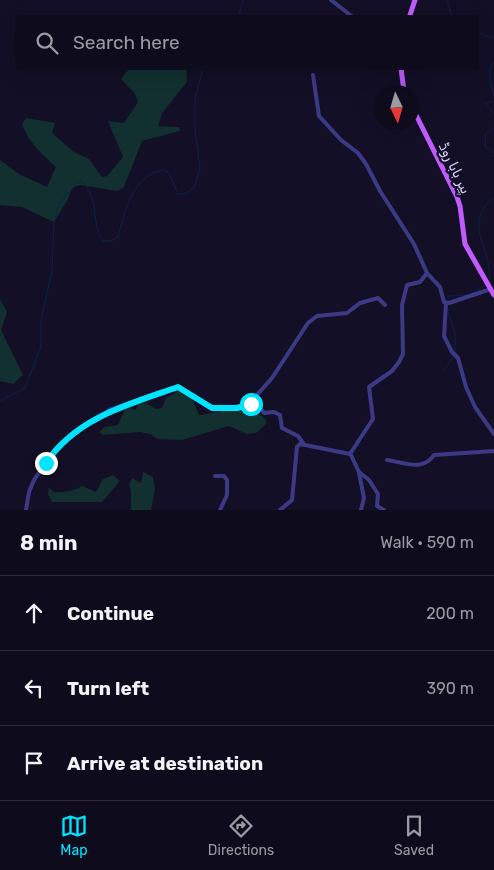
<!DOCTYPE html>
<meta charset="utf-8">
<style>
:root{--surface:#0e0b1c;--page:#1c1929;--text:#f1f3f6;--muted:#9b9ba3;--line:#2e2b3b;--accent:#00e5ff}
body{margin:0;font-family:Rubik,Cairo,sans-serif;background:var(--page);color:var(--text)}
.compass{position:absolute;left:374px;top:85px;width:45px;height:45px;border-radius:50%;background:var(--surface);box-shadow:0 5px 20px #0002;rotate:175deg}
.stop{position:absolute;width:15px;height:15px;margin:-11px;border:4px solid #00e5ff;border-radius:50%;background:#fff}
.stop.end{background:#00e5ff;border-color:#fff;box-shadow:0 1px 5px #0008}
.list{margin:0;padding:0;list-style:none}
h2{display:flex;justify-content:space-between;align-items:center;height:65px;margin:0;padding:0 20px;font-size:21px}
h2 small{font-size:16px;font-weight:400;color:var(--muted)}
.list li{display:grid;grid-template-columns:32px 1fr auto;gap:15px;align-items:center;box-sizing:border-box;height:75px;padding:0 20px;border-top:1px solid var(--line)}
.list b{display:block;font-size:19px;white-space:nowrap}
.list em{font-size:16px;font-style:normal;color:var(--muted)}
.icon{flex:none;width:28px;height:28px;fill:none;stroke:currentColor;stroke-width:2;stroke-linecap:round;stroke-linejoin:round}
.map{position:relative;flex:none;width:494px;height:510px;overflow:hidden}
.search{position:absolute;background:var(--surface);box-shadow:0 5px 20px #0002;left:15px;right:15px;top:15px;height:55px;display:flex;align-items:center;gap:12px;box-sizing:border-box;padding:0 18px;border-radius:5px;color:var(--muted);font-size:19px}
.sheet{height:290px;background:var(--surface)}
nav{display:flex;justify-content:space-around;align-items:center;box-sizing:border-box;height:70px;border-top:1px solid var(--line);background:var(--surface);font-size:14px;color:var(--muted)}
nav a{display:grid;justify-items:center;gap:2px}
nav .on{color:var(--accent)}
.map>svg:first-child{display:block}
</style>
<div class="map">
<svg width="494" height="510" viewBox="0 0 494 510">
<rect width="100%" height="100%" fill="#130f26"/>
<path fill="#12302f" d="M130 68H186L187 82 162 113 158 126 179 127 180 131 142 141 124 187 117 191 80 185 72 188 68 199 54 222 22 207 0 205V160L19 174 47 187 56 167C41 153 30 144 22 124L26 118 55 123 52 133 74 152 89 159 102 177 107 176 123 157 108 121 124 123 138 102 135 94 121 79Z
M0 299 7 312 1 330 23 375 13 384 0 381Z
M180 390 191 396 199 415C222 413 247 400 266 420V424L256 433 247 434 229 426 182 440 158 439 150 434 140 432 103 435 99 432 105 427 118 425 126 407 136 410 138 403 144 402 156 409 162 408 166 398Z
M143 472 153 477 155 489 151 510H131V491L129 484 132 478 141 483Z
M113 475 120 481 102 502H52L48 494 49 487 53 492C63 493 74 491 82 486L96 492 103 479Z"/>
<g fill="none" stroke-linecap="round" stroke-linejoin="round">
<path stroke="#0c2248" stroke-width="1" d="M447 0 451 14 455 18
M238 18 243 0
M476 33 494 38
M494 61C486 71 491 85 494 97
M494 101 485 103 494 115
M494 128 486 133 485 146 494 153
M489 280C494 249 460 226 494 197
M471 294 485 285
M448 302V296L467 295
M447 308 455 333V352
M444 370 454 356
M0 401 25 388 41 347V320L52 271 54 222 59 204 80 180C100 193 90 222 103 241H111L118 237C125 211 132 175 164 170L169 173 178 194H185L194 188 200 168 195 130V98L203 68"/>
<path stroke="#3d3a85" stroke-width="4" d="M331 0 354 18
M313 75 319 116 341 140 358 153 366 164 380 191 414 244 427 273 440 287 444 302 449 303 491 289
M446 303 444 336 452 352 458 358 466 387 475 407 494 434
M303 443 298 436 282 428 280 415 274 412 264 413 258 404 256 396 272 378 308 323 317 316 347 313 360 303 378 298 385 305
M350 453 359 472 369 480 378 494 377 506 384 510
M387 460C403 462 423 472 434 455L494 451
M359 473 364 498 361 510
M215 476H224L227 480V495L220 510
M26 510 29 492 34 480 56 448 77 430 87 423 96 421 109 410 178 387 212 408 246 407 257 402
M280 510 292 500 297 447 300 444 350 454 373 419 369 387 392 371 399 362 403 354 402 305 407 285 420 282 427 273"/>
<path stroke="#c25bff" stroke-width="5" d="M409 18 415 0
M401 68 404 92
M412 107 457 197 460 206 465 244 494 295"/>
</g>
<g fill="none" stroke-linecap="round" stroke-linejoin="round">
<path stroke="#00e5ff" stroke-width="6" d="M46 463C77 417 130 404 178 387L212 408H237L251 404"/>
</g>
<g text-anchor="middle" stroke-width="5" stroke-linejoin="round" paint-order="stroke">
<g font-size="14" fill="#d9d4ff" stroke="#130f26">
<text transform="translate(455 168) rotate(64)" y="5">پیر بابا روڈ</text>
</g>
</g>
</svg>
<svg class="compass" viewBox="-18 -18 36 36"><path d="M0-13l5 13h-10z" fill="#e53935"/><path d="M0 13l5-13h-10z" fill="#9b9ba3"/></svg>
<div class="stop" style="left:251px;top:404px"></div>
<div class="stop end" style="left:46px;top:463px"></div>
<div class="search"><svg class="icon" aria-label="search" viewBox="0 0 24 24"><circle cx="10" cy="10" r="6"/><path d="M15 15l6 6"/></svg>Search here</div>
</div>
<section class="sheet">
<h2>8 min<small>Walk · 590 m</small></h2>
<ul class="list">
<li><svg class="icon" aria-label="ahead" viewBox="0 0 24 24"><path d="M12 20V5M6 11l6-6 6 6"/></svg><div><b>Continue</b></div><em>200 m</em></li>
<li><svg class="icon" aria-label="left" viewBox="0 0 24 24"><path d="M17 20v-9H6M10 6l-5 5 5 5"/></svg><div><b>Turn left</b></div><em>390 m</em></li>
<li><svg class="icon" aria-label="arrive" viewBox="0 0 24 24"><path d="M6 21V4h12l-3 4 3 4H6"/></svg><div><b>Arrive at destination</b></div></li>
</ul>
</section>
<nav>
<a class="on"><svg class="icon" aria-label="map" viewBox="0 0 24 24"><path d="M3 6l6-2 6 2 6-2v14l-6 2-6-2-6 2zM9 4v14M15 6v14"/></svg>Map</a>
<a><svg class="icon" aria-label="directions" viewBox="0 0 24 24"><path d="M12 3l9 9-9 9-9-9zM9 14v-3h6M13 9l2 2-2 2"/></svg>Directions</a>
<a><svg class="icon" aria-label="saved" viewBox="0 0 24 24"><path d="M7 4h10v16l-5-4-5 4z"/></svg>Saved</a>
</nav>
